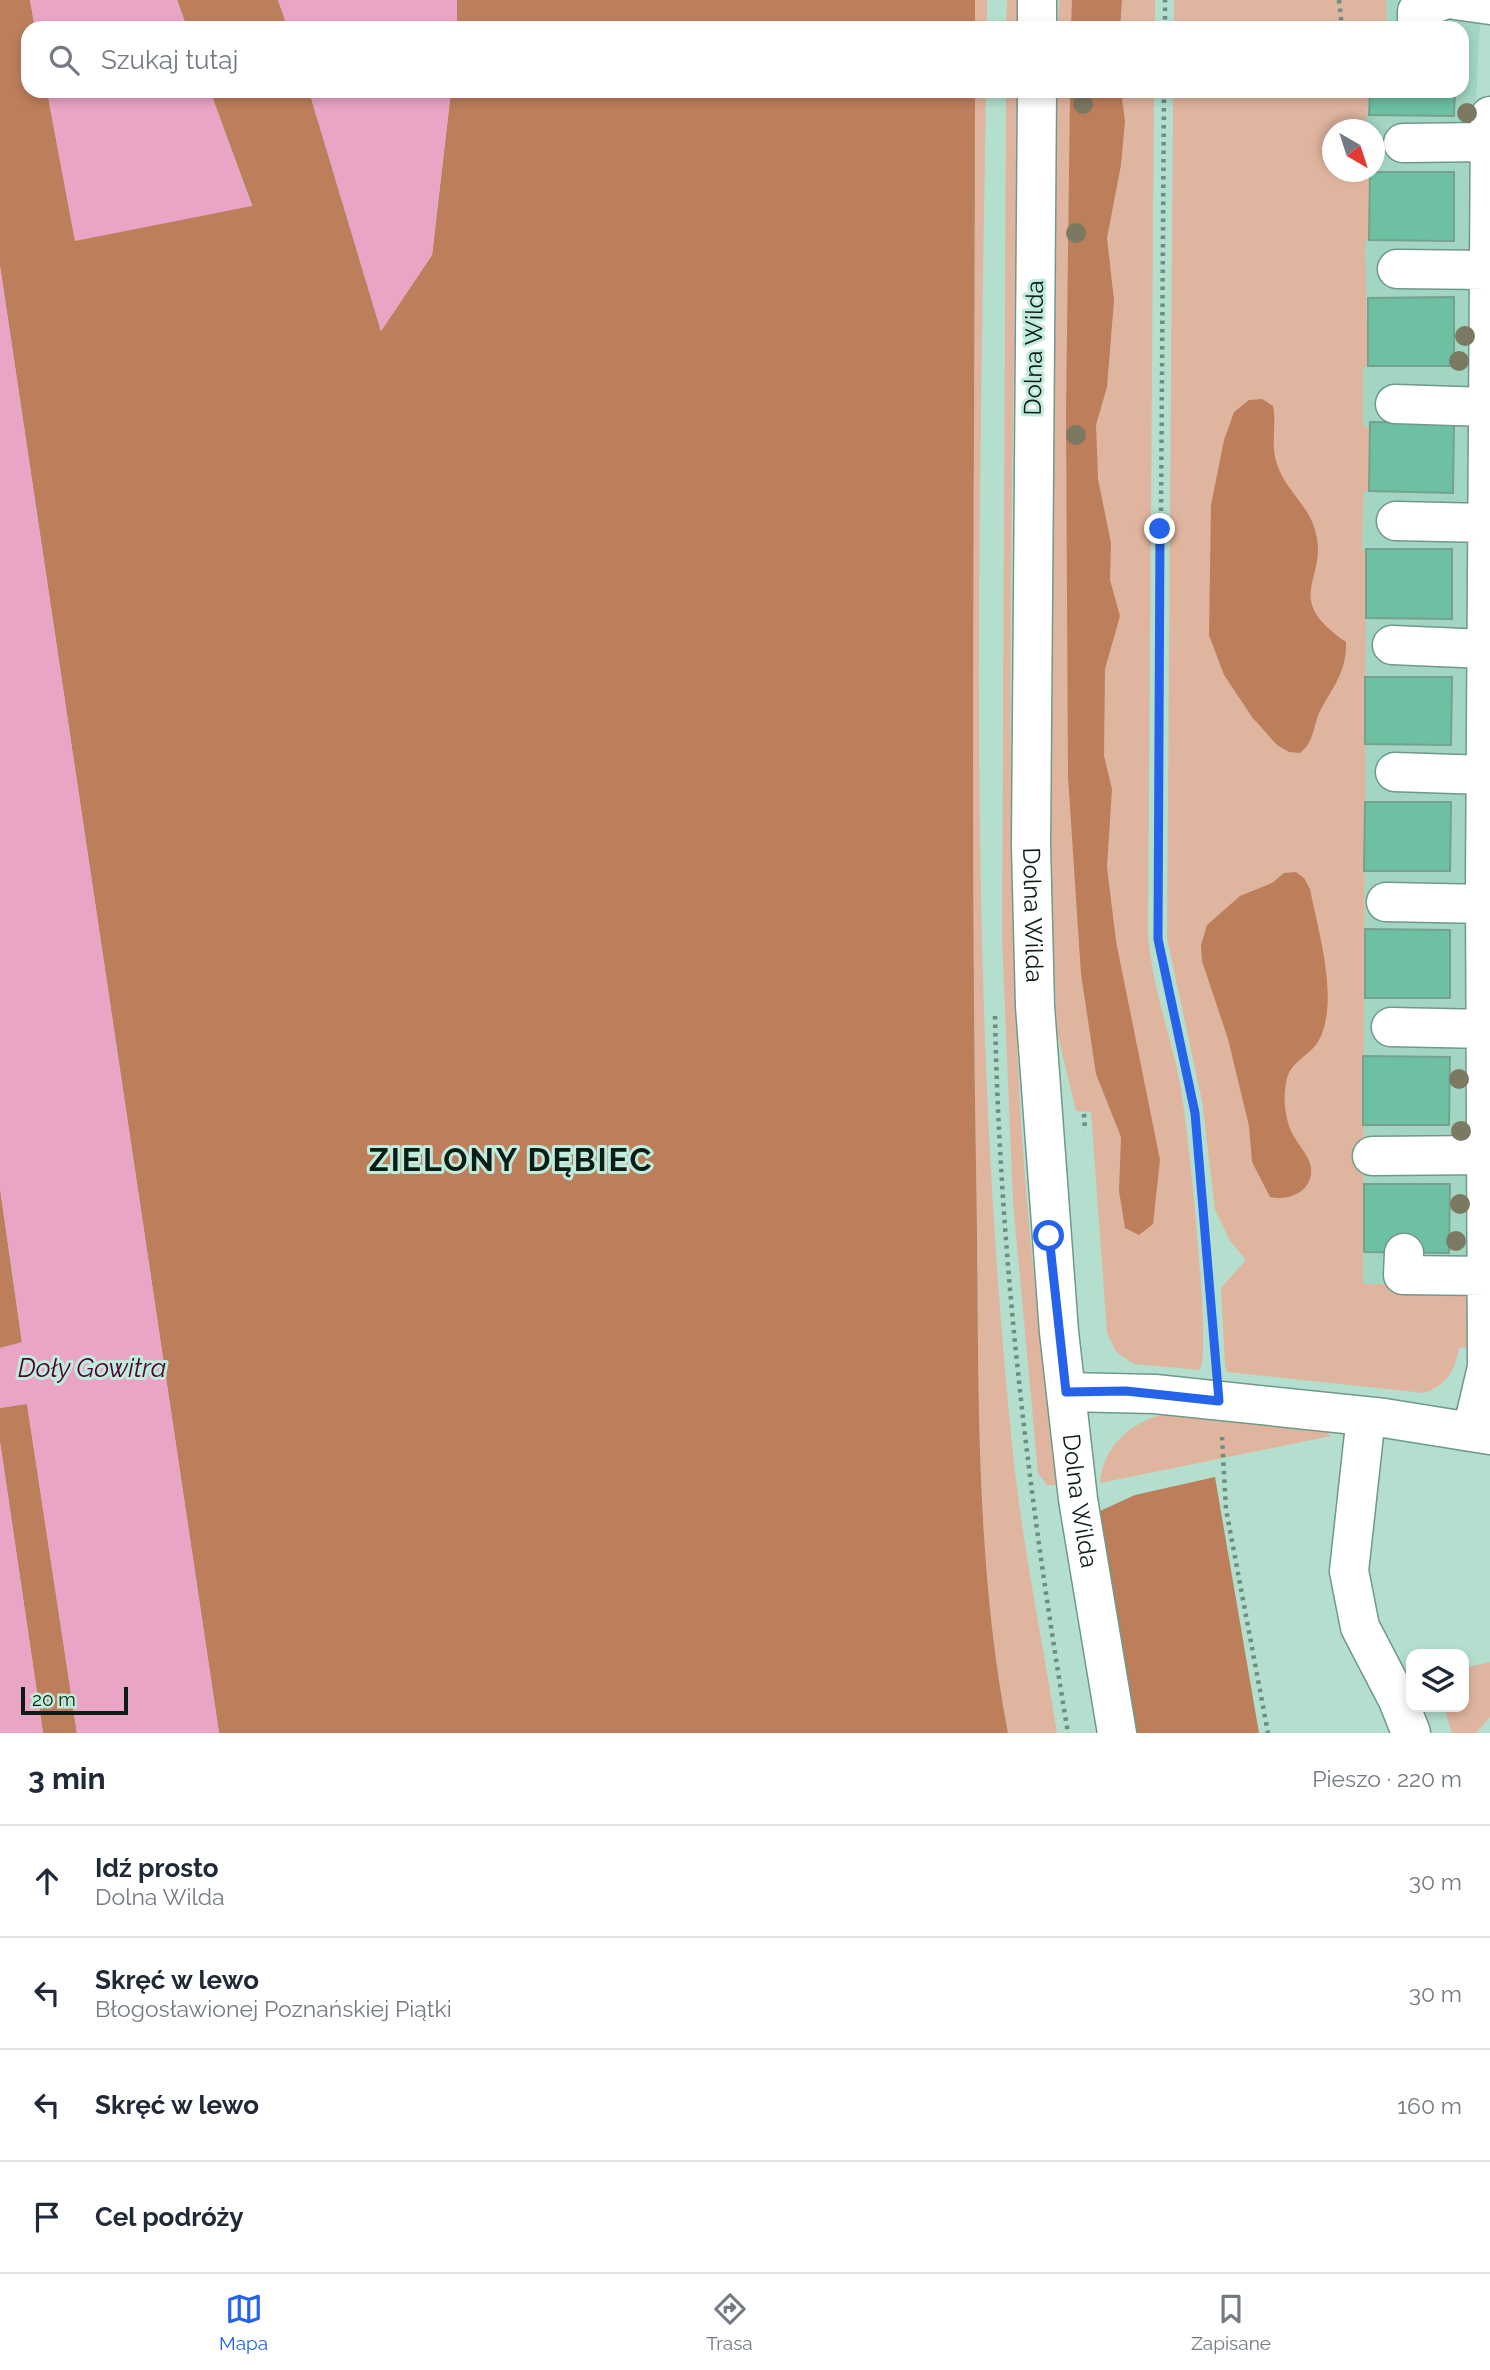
<!DOCTYPE html>
<html lang="pl">
<meta charset="utf-8">
<style>
:root{--surface:#fff;--page:#f6f6f7;--text:#1f2937;--muted:#747a83;--line:#e0e1e3;--accent:#2563eb}
body{margin:0;font-family:Raleway,sans-serif;background:var(--page);color:var(--text)}
.controls{position:absolute;right:21px;bottom:21px;display:grid;overflow:hidden;border-radius:14px;box-shadow:0 4px 10px #0003}
.controls button{width:63px;height:63px;display:grid;place-items:center;padding:0;border:0;border-bottom:2px solid var(--line);background:var(--surface);color:var(--text);font:35px sans-serif}
.compass{position:absolute;left:1322px;top:119px;width:63px;height:63px;border-radius:50%;background:var(--surface);box-shadow:0 4px 10px #0003;rotate:141deg}
.scale{position:absolute;left:21px;bottom:18px;width:107px;box-sizing:border-box;padding-left:7px;border:4px solid #0c1d17;border-top:0;font-size:19px;line-height:24px;white-space:nowrap;color:#0c1d17;-webkit-text-stroke:5px #c0ecdb;paint-order:stroke}
.stop{position:absolute;width:21px;height:21px;margin:-16px;border:5px solid #2563eb;border-radius:50%;background:#fff}
.stop.end{background:#2563eb;border-color:#fff;box-shadow:0 2px 7px #0008}
.list{margin:0;padding:0;list-style:none}
h2{display:flex;justify-content:space-between;align-items:center;height:91px;margin:0;padding:0 28px;font-size:30px}
h2 small{font-size:23px;font-weight:400;color:var(--muted)}
.list li{display:grid;grid-template-columns:46px 1fr auto;gap:21px;align-items:center;box-sizing:border-box;height:112px;padding:0 28px;border-top:2px solid var(--line)}
.list b{display:block;font-size:26px;white-space:nowrap}
.list p{margin:0;font-size:23px;white-space:nowrap;color:var(--muted)}
.list em{font-size:23px;font-style:normal;color:var(--muted)}
.icon{flex:none;width:38px;height:38px;fill:none;stroke:currentColor;stroke-width:2;stroke-linecap:round;stroke-linejoin:round}
.map{position:relative;flex:none;width:1490px;height:1733px;overflow:hidden}
.search{position:absolute;background:var(--surface);box-shadow:0 4px 10px #0003;left:21px;right:21px;top:21px;height:77px;display:flex;align-items:center;gap:18px;box-sizing:border-box;padding:0 24px;border-radius:21px;color:var(--muted);font-size:26px}
.sheet{height:539px;background:var(--surface)}
nav{display:flex;justify-content:space-around;align-items:center;box-sizing:border-box;height:98px;border-top:2px solid var(--line);background:var(--surface);font-size:19px;color:var(--muted)}
nav a{display:grid;justify-items:center;gap:4px}
nav .on{color:var(--accent)}
.map>svg:first-child{display:block}
</style>
<div class="map">
<svg width="1490" height="1733" viewBox="0 0 1490 1733">
<rect width="100%" height="100%" fill="#b4dfce"/>
<path fill="#a2d6c2" d="M1386 0H1481L1474 142 1470 1285 1363 1284 1366 551 1362 550 1364 491 1369 490 1370 427 1363 426V367L1368 366 1365 240H1369L1370 174 1365 172H1374V130L1365 129V111H1369L1370 91H1462V28H1387Z"/>
<path fill="#e0b59f" d="M975 0H987V28H975Z
M1007 0H1019V28H1006Z
M1059 0H1155V28H1058Z
M1174 0H1386L1387 28H1174Z
M975 91H986C979 548 966 1008 1014 1463 1024 1553 1043 1644 1057 1733H1008C972 1546 980 1354 976 1165 970 807 975 449 975 91Z
M1006 91H1018C1014 423 1003 756 1019 1087 1026 1221 1042 1353 1058 1485H1047L1038 1473 1013 1202 1002 939Z
M1057 91H1154L1148 932C1151 983 1170 1033 1180 1083 1187 1117 1212 1353 1200 1370L1134 1364 1116 1352 1107 1333 1091 1112 1076 1111 1057 1032 1050 853Z
M1173 91H1370L1365 129 1332 130V172L1370 174 1369 240 1365 241 1368 366 1363 367V426L1370 427 1369 491H1364L1362 549 1366 550 1363 1284 1470 1285 1469 1347 1459 1348C1455 1371 1447 1385 1424 1393L1227 1372 1225 1365 1221 1288 1246 1260 1230 1241 1215 1210 1202 1101 1167 939Z
M1169 1413 1323 1428 1331 1436 1100 1483C1103 1445 1133 1420 1169 1413Z
M1490 1662V1717L1476 1733H1452L1444 1707H1464V1668Z"/>
<path fill="#bd7e5c" d="M0 0H30L35 28H28V91H47L75 240 252 205 210 91H309L381 331 432 255 451 91H975C975 449 970 807 976 1165 980 1354 972 1546 1008 1733H219L0 266Z
M177 0H278L288 28H187Z
M457 0H975V28H457Z
M1072 0H1122L1120 28H1071Z
M1070 91H1121L1125 121 1121 165 1107 238 1114 300 1107 387 1096 425 1098 479 1111 543 1110 580 1120 616 1105 669 1104 756 1112 789 1107 867 1116 941 1160 1160 1153 1224 1139 1235 1125 1228 1119 1191 1121 1137 1096 1074 1081 974 1068 777 1066 414Z
M1262 399 1273 406C1277 425 1270 445 1277 464 1284 487 1305 503 1313 524 1334 580 1277 594 1346 642 1347 670 1334 686 1321 709 1313 724 1315 742 1300 753L1289 752 1277 745 1252 717 1224 675 1209 635 1211 505 1224 440 1234 412 1249 400Z
M1296 872 1304 878 1310 889C1318 930 1339 999 1320 1038 1312 1056 1289 1060 1286 1083 1283 1098 1285 1117 1291 1131 1296 1142 1306 1152 1310 1163 1317 1189 1291 1202 1270 1197L1252 1162 1249 1126 1228 1039 1202 961 1201 945 1207 925 1240 896 1272 883 1284 873Z
M0 1188 22 1343 0 1348Z
M27 1403 77 1733H43L0 1442V1408Z
M1215 1477 1259 1733H1136L1100 1511 1135 1495Z"/>
<path fill="#eaa5c6" d="M30 0H177L187 28H35Z
M278 0H457V28H288Z
M47 91H210L252 206 75 241Z
M309 91H451L432 255 381 331Z
M0 266 219 1733H77L27 1404 0 1408V1348L22 1342 0 1188Z
M0 1442 43 1733H0Z"/>
<path fill="#6ec0a3" stroke="#76a08f" stroke-width="2" d="M1370 91H1455L1454 116 1369 115Z
M1370 172H1454V241L1369 240Z
M1454 297V366H1368V298Z
M1370 422 1454 423 1453 493 1369 491Z
M1366 549H1452V619L1366 618Z
M1365 677H1452L1451 745 1365 744Z
M1365 802H1451L1450 871H1364Z
M1365 929 1450 930V998H1365Z
M1363 1056 1450 1057 1449 1125H1363Z
M1364 1184H1450L1449 1253 1364 1252Z"/>
<g fill="none" stroke-linecap="round" stroke-linejoin="round">
<defs>
<path id="minor" d="M1455 0 1490 5
M1417 28V11L1444 0
M1403 143 1489 142
M1397 269 1488 270
M1395 404 1487 407
M1396 521 1486 523
M1392 645 1486 649
M1395 772 1485 775
M1386 902 1485 904
M1391 1027 1486 1029
M1372 1156 1486 1155
M1404 1253 1403 1275 1487 1276
M1066 1392 1155 1394 1384 1418 1490 1435
M1366 1416 1349 1571 1360 1627 1398 1700 1411 1733
M1472 1431 1487 1367 1485 886 1490 116"/>
<g id="major">
<path d="M1037 28V0"/>
<path id="s1" d="M1037 91 1031 846 1035 1006 1059 1332 1078 1499 1117 1733"/>
</g>
</defs>
<use href="#minor" stroke="#6f9989" stroke-width="41"/>
<use href="#major" stroke="#6f9989" stroke-width="41"/>
<path stroke="#6d8d81" stroke-width="4.5" stroke-dasharray="3.5 5" stroke-linecap="butt" d="M1339 0 1342 28
M1165 28V0
M1164 91 1158 939 1192 1091 1216 1365
M995 1016C1000 1258 1028 1494 1068 1733
M1084 1114 1085 1131
M1222 1437 1226 1509 1268 1733"/>
<use href="#minor" stroke="#fff" stroke-width="38"/>
<use href="#major" stroke="#fff" stroke-width="38"/>
</g>
<g fill="#7c7963">
<circle cx="1083" cy="104" r="10"/>
<circle cx="1467" cy="113" r="10"/>
<circle cx="1076" cy="233" r="10"/>
<circle cx="1465" cy="336" r="10"/>
<circle cx="1459" cy="361" r="10"/>
<circle cx="1076" cy="435" r="10"/>
<circle cx="1459" cy="1079" r="10"/>
<circle cx="1461" cy="1131" r="10"/>
<circle cx="1460" cy="1204" r="10"/>
<circle cx="1456" cy="1241" r="10"/>
</g>
<g fill="none" stroke-linecap="round" stroke-linejoin="round">
<path stroke="#2563eb" stroke-width="9" d="M1049 1236 1066 1392 1126 1391 1219 1401 1195 1113 1158 939 1160 529"/>
</g>
<g text-anchor="middle" stroke-width="6" stroke-linejoin="round" paint-order="stroke">
<g font-size="24" fill="#0c1d17" stroke="#c0ecdb">
<text transform="translate(1034 348) rotate(-89)" y="8">Dolna Wilda</text>
<text dy="8" stroke="none"><textPath href="#s1" startOffset="824">Dolna Wilda</textPath></text>
<text dy="8" stroke="none"><textPath href="#s1" startOffset="1412">Dolna Wilda</textPath></text>
</g>
<g font-size="26" font-style="italic" fill="#520035" stroke="#c0ecdb">
<text x="92" y="1377">Doły Gowitra</text>
</g>
<g font-size="32" font-weight="bold" letter-spacing="2" fill="#0c1d17" stroke="#c0ecdb">
<text x="511" y="1171">ZIELONY DĘBIEC</text>
</g>
</g>
</svg>
<div class="controls">
<button><svg class="icon" aria-label="layers" viewBox="0 0 24 24"><path d="M12 4l9 5-9 5-9-5zM3 14l9 5 9-5"/></svg></button>
</div>
<svg class="compass" viewBox="-18 -18 36 36"><path d="M0-13l5 13h-10z" fill="#e53935"/><path d="M0 13l5-13h-10z" fill="#747a83"/></svg>
<div class="scale">20 m</div>
<div class="stop" style="left:1049px;top:1236px"></div>
<div class="stop end" style="left:1160px;top:529px"></div>
<div class="search"><svg class="icon" aria-label="search" viewBox="0 0 24 24"><circle cx="10" cy="10" r="6"/><path d="M15 15l6 6"/></svg>Szukaj tutaj</div>
</div>
<section class="sheet">
<h2>3 min<small>Pieszo · 220 m</small></h2>
<ul class="list">
<li><svg class="icon" aria-label="ahead" viewBox="0 0 24 24"><path d="M12 20V5M6 11l6-6 6 6"/></svg><div><b>Idź prosto</b><p>Dolna Wilda</p></div><em>30 m</em></li>
<li><svg class="icon" aria-label="left" viewBox="0 0 24 24"><path d="M17 20v-9H6M10 6l-5 5 5 5"/></svg><div><b>Skręć w lewo</b><p>Błogosławionej Poznańskiej Piątki</p></div><em>30 m</em></li>
<li><svg class="icon" aria-label="left" viewBox="0 0 24 24"><path d="M17 20v-9H6M10 6l-5 5 5 5"/></svg><div><b>Skręć w lewo</b></div><em>160 m</em></li>
<li><svg class="icon" aria-label="arrive" viewBox="0 0 24 24"><path d="M6 21V4h12l-3 4 3 4H6"/></svg><div><b>Cel podróży</b></div></li>
</ul>
</section>
<nav>
<a class="on"><svg class="icon" aria-label="map" viewBox="0 0 24 24"><path d="M3 6l6-2 6 2 6-2v14l-6 2-6-2-6 2zM9 4v14M15 6v14"/></svg>Mapa</a>
<a><svg class="icon" aria-label="directions" viewBox="0 0 24 24"><path d="M12 3l9 9-9 9-9-9zM9 14v-3h6M13 9l2 2-2 2"/></svg>Trasa</a>
<a><svg class="icon" aria-label="saved" viewBox="0 0 24 24"><path d="M7 4h10v16l-5-4-5 4z"/></svg>Zapisane</a>
</nav>
